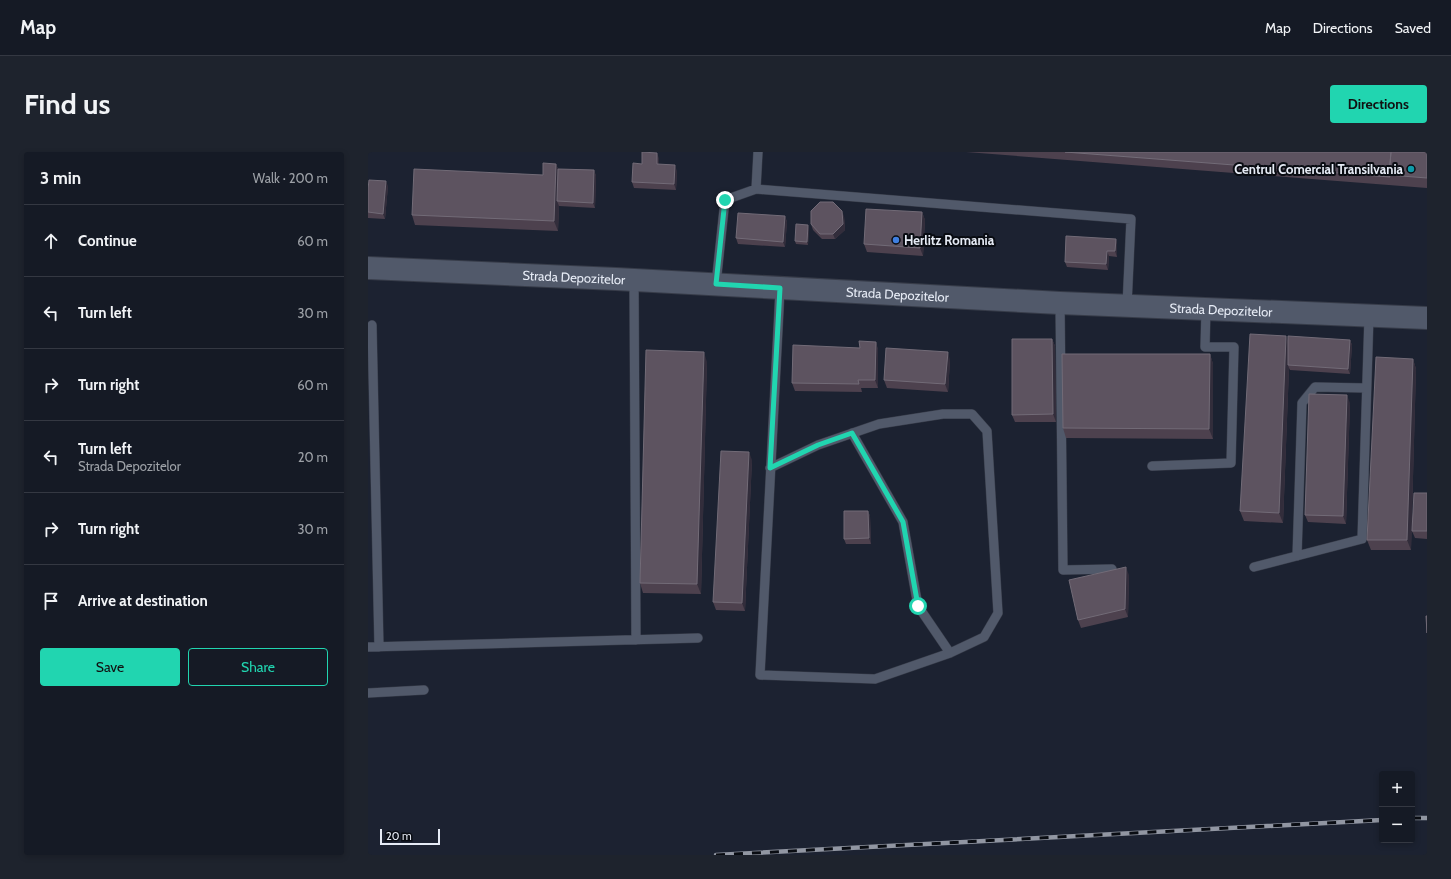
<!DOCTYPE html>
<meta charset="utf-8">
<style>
:root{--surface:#151a25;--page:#1e232d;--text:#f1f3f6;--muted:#9da1a7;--line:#343842;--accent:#21d5b0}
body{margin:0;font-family:Cabin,sans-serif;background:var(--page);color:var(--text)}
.controls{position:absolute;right:12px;bottom:12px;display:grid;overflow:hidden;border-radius:4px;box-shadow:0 2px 6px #0003}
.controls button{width:36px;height:36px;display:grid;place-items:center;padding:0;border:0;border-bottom:1px solid var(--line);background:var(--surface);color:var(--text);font:20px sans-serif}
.scale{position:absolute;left:12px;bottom:10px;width:60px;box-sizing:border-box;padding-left:4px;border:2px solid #e6ebf5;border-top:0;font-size:11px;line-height:14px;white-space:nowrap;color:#e6ebf5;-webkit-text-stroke:3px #090c12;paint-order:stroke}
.stop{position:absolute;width:12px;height:12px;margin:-9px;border:3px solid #21d5b0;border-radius:50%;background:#fff}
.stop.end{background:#21d5b0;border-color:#fff;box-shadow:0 1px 4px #0008}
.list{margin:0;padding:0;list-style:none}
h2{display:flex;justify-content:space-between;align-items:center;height:52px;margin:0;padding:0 16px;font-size:17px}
h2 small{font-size:13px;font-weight:400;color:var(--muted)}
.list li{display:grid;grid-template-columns:26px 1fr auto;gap:12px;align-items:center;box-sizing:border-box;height:72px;padding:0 16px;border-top:1px solid var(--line)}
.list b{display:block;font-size:15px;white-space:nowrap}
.list p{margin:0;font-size:13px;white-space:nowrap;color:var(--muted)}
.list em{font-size:13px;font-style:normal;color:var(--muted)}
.actions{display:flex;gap:8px;padding:12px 16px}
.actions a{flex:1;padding:9px 0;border:1px solid var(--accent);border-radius:4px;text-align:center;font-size:14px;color:var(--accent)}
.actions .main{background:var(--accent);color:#111}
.icon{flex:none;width:22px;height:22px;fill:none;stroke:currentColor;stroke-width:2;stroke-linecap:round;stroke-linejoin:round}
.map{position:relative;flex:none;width:1059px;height:703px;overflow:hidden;border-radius:4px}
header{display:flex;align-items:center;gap:24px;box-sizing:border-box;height:56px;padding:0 20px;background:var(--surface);border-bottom:1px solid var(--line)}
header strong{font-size:19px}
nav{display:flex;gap:22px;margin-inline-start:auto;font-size:14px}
.intro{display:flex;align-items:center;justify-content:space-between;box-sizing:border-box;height:96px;padding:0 24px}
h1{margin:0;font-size:28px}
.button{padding:10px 18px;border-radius:4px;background:var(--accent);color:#111;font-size:14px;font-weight:700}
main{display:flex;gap:24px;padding:0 24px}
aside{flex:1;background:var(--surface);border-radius:4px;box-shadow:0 2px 6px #0003}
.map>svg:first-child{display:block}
</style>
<header>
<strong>Map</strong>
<nav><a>Map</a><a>Directions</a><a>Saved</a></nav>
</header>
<div class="intro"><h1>Find us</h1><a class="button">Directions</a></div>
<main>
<aside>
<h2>3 min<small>Walk · 200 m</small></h2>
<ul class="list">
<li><svg class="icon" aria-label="ahead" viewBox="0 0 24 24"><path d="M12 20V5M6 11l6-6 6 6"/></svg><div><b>Continue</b></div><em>60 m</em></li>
<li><svg class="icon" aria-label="left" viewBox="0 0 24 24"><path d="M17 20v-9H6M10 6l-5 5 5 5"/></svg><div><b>Turn left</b></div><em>30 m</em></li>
<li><svg class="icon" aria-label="right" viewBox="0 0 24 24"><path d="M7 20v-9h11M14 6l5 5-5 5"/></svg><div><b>Turn right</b></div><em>60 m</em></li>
<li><svg class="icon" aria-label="left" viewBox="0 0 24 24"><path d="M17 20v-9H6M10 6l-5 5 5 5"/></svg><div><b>Turn left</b><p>Strada Depozitelor</p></div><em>20 m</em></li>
<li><svg class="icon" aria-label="right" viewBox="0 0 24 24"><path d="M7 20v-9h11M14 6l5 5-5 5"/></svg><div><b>Turn right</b></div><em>30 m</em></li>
<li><svg class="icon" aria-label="arrive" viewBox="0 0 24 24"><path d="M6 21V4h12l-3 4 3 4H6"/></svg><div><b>Arrive at destination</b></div></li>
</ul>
<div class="actions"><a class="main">Save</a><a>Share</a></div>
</aside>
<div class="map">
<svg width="1059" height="703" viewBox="0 0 1059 703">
<rect width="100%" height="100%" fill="#1c2231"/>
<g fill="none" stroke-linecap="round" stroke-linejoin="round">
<defs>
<path id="service" d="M388 37 390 0
M266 128 268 488
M348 132 357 48 388 37 763 67 759 154
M692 151 695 418 744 417
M4 173 11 495
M484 281 535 370 550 454 582 501
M784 314 863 311 866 195H837L838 157
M402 316 450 293 511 272 575 262H604L619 279 630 461 616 485 582 501 507 527 392 523 411 158 412 136
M929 404 934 251 947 235 998 236
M886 415 994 387 1001 164
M0 495 330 486
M0 541 56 538"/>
<g id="tertiary">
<path id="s1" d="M0 116 248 127 692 151 1059 166"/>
</g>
</defs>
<use href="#service" stroke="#373c49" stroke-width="10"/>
<use href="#tertiary" stroke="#373c49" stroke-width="24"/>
<use href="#service" stroke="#51596a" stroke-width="9"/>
<use href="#tertiary" stroke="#51596a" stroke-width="22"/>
<defs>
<path id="rail" d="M1044 666H1059
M348 703 1014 668"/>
</defs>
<use href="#rail" stroke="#9196a2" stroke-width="4.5"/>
<use href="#rail" stroke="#090c12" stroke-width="3" stroke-dasharray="9" stroke-linecap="butt"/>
</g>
<path fill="#4d414e" d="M598 0H1059V36Z
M291 6V13L309 19 308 38 266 36 264 30 274 12Z
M188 12 190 17 226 18 228 24 227 56 191 54 190 79 47 73 44 63 175 23Z
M20 34 17 67 0 66V37Z
M554 60 557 68 555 104 499 100 496 92Z
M417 64 419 70 417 95 370 92 368 86Z
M476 64 477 78 467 87H454L445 78 443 72Z
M441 76 440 93 428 92 427 89Z
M748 87 749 93V105L741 104 740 118 699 115 697 110Z
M684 187 687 194 688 270H647L644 263Z
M920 188H982L984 193 982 222 922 218 921 216 915 371 876 369 872 359Z
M508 190 510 198V236H493L494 240 427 239 424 231 492 196Z
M842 202 845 212V287L698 286 695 276Z
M1045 207 1048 217 1043 398H1003L999 388Z
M582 208 580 240 519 236 516 228Z
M339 210 333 442 275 441 272 431Z
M982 251 978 372 940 370 937 363Z
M384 308 377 459 348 458 345 450Z
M1059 341V387L1047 386 1044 379Z
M500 359 502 364 503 392H478L476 387Z
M761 423 760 465 713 476 710 468Z"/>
<path fill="#322d3b" d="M289 1 291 6V18L289 12Z
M188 12 192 22 189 49 191 54 190 79 186 69Z
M307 13 309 19 308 38 306 32Z
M226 18 228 24 227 56 225 51Z
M18 29 20 34 17 67 15 62Z
M474 59 476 64 477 78 467 87 465 82Z
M554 60 557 68 555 104 552 96Z
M417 64 419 70 417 95 415 90Z
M440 73 441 76 440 93 439 90Z
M748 87 749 93V105L747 99Z
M739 99 741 104 740 118 738 112Z
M918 184 922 194 920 213 921 216 915 371 911 361Z
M684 187 687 194 688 270 685 262Z
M982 188 984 193 982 222 980 217Z
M508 190 510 198V236L507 228Z
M336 200 339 210 333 442 329 432Z
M580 200 582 208 580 240 577 232Z
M842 202 845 212V287L841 277Z
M1045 207 1048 217 1043 398 1039 388Z
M979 243 982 251 978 372 975 364Z
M381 300 384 308 377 459 374 451Z
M500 359 502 364 503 392 501 386Z
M758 415 761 423 760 465 757 457Z"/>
<path fill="#5d5360" stroke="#726b77" d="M274 0 289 1V12L307 13 306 32 264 30 265 11 274 12Z
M697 0H1023L1021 23 1022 25Z
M1023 0H1059V26L1021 23Z
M175 11 188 12 186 69 44 63 46 17 175 23Z
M190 17 226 18 225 51 189 49Z
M1 28 18 29 15 62 0 60V37Z
M452 50H465L474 59 475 72 465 82H452L443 72V59Z
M498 57 554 60 552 96 496 92Z
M370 61 417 64 415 90 368 86Z
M428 72 440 73 439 90 427 89Z
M698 84 748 87 747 99H739L738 112 697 110Z
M882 182 918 184 911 361 872 359Z
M920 184 982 188 980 217 920 213Z
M644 187H684L685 262 644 263Z
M491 189 508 190 507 228H490L491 232 424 231 425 193 492 196Z
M518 196 580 200 577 232 516 228Z
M278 198 336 200 329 432 272 431Z
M694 202H842L841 277 695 276Z
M1008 205 1045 207 1039 388H999Z
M941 242 979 243 975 364 937 363Z
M353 299 381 300 374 451 345 450Z
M1046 341H1059V379H1044Z
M476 359H500L501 386 476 387Z
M758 415 757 457 710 468 701 428Z
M1058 464H1059V481Z"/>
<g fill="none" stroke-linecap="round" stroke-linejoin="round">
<path stroke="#21d5b0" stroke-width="5" d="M357 48 348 132 412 136 402 316 450 293 484 281 535 370 550 454"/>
</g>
<circle fill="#0f9aa8" stroke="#090c12" stroke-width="1.5" cx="1043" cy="17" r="4"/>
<circle fill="#3f7fe0" stroke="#090c12" stroke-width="1.5" cx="528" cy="88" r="4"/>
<g text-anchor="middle" stroke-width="4" stroke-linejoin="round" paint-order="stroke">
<g font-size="13" font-weight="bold" fill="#e6ebf5" stroke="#090c12" text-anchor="end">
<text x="1035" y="22">Centrul Comercial Transilvania</text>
<text x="536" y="93" text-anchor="start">Herlitz Romania</text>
</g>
<g font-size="13" fill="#e6ebf5" stroke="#090c12">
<text dy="5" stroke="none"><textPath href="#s1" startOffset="206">Strada Depozitelor</textPath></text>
<text dy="5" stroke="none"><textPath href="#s1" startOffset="530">Strada Depozitelor</textPath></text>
<text dy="5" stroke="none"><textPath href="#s1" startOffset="854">Strada Depozitelor</textPath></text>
</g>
</g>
</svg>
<div class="controls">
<button>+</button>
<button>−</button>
</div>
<div class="scale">20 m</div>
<div class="stop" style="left:550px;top:454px"></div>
<div class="stop end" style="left:357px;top:48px"></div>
</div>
</main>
